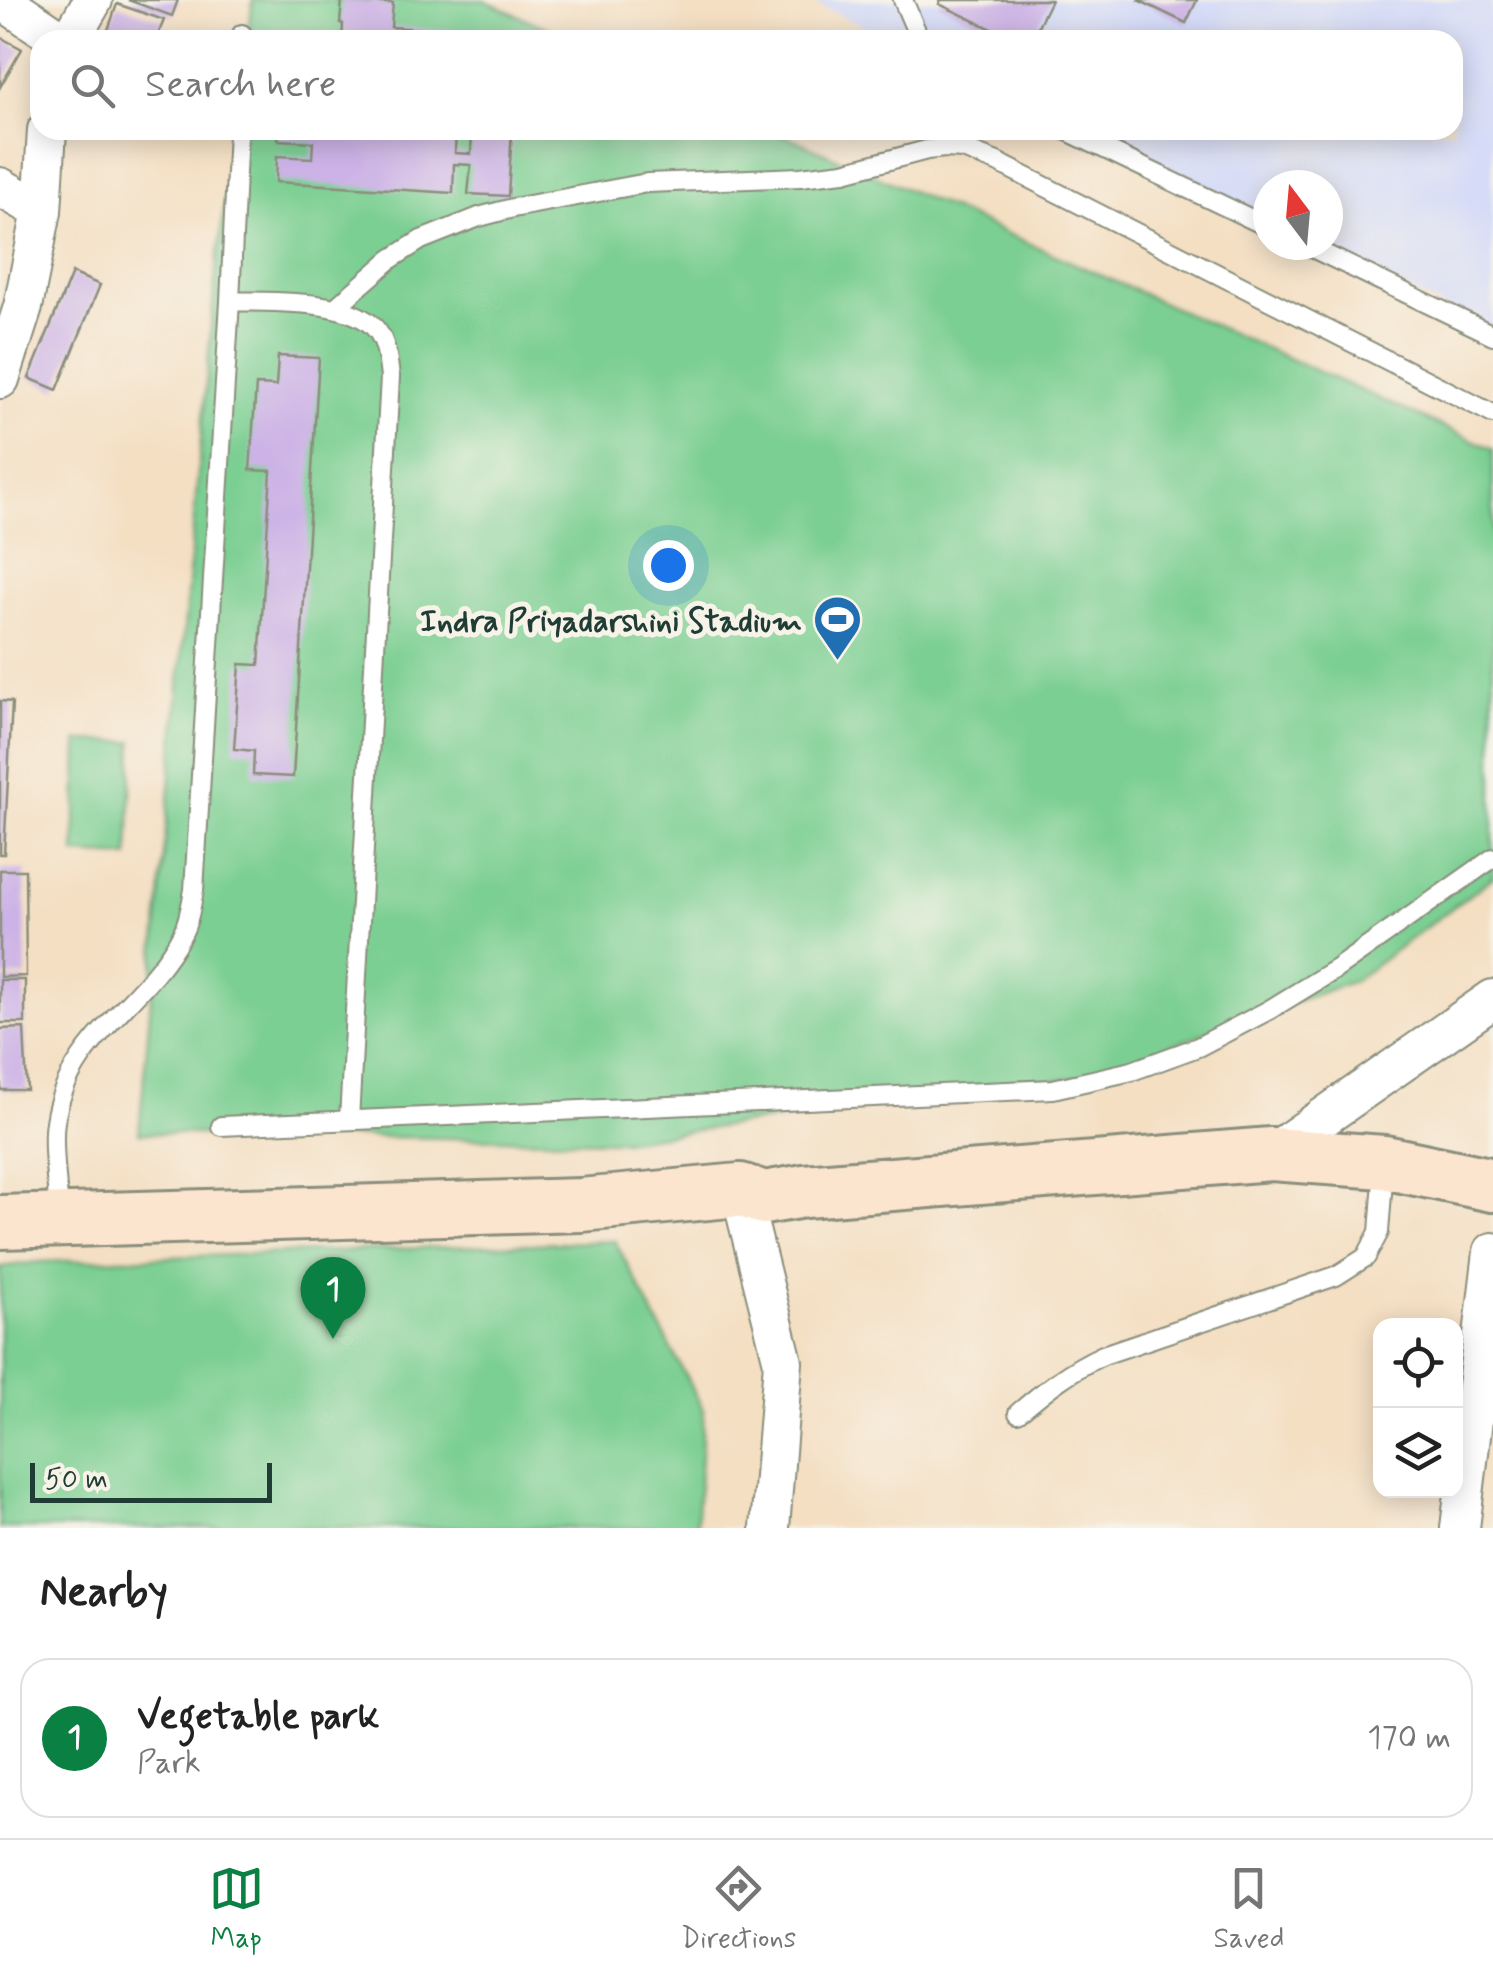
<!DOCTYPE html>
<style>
:root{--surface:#fff;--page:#f2f2f2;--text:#222;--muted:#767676;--line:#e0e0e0;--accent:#0b8043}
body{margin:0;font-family:Mynerve,sans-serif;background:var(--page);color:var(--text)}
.controls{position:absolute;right:30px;bottom:30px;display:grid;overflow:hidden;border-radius:20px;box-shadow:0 5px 25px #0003}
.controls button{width:90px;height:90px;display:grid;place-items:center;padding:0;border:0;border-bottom:2px solid var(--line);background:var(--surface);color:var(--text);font:50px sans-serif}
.compass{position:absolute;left:1253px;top:170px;width:90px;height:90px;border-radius:50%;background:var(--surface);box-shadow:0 5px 25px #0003;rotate:344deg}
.scale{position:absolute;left:30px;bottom:25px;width:242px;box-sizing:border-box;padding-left:10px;border:5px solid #1f3d34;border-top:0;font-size:28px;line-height:35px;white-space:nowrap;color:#1f3d34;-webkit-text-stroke:8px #f7f3e8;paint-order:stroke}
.you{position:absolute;left:668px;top:565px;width:35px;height:35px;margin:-25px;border:8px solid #fff;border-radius:50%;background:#1a73e8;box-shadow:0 0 0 15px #1a73e833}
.badge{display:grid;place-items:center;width:65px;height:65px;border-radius:50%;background:var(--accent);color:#fff;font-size:32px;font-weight:700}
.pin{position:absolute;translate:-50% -82px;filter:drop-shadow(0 2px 5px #0008)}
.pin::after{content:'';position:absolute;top:52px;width:35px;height:30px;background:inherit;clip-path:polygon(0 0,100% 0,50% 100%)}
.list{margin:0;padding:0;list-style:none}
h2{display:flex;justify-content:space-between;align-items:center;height:130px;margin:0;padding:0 40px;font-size:42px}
h2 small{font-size:32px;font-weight:400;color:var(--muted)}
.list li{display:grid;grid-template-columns:65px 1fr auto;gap:30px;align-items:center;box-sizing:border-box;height:160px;margin:0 20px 20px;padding:0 20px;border:2px solid var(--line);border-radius:30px}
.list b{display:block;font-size:38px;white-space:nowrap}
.list p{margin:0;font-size:32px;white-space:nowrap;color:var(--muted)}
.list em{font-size:32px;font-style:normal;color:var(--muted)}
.icon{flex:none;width:55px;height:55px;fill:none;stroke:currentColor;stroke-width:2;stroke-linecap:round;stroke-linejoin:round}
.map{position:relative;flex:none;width:1493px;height:1528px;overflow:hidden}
.search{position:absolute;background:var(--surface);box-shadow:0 5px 25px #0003;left:30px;right:30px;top:30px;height:110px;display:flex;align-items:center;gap:25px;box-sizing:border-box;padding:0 35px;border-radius:30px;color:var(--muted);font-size:38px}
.sheet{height:310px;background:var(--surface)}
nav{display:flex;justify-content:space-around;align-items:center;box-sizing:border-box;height:140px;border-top:2px solid var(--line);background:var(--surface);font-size:28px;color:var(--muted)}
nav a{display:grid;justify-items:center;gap:5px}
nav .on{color:var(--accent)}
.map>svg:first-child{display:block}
</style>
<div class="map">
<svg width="1493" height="1528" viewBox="0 0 1493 1528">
<rect width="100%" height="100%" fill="#f7f3e8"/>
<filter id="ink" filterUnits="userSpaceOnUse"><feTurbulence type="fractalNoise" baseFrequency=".01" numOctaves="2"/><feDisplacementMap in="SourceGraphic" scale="20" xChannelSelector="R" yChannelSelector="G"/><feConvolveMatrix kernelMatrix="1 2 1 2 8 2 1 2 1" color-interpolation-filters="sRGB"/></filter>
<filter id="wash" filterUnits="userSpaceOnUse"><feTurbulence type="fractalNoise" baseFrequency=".0048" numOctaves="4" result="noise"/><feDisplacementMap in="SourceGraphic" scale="40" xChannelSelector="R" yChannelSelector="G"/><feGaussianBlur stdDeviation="2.25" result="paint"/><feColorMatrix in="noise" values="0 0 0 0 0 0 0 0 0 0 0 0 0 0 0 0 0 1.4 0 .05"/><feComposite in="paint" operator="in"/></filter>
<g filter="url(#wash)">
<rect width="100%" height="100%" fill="#f4dfc3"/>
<path fill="#d2d9f9" d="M809 0H1493V331L1315 245H1328V185H1268V222L1077 130H1453V40H892Z"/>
<path fill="#7bcf93" stroke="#4d8664" stroke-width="2.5" d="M253 0H484L573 40H247Z
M235 130H773L1493 449V877L1354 981 1083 1076 621 1141 139 1133 217 261Z
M78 741 133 742 129 857 75 854Z
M615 1241 704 1411 696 1528H0V1267L38 1262Z"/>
<g id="blocks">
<path fill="#ccb2e6" d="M128 0H178L172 16Z
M342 0 372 2V0H381V3H393L391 27 468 32V40H342L343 24 340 23Z
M941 0H1051L1031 40H1015L939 4Z
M1138 0H1197L1186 23Z
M117 4 164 20 156 40H125L107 33Z
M0 37 22 49 0 87Z
M279 130H456L455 153 471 154 472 130H512L508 196 468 194 471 165 454 164 453 193 276 182 277 156 312 158 313 142 278 140Z
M72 273 100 285 57 390 29 378Z
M278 356 319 358 293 777 253 775 254 751 234 749 240 664 259 665 271 471 250 470 256 385 276 386Z
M0 701 12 702 4 854H0Z
M0 870H25L26 976 0 977Z
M0 980H25V1023H0Z
M24 1028 27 1090H1L0 1029Z"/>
</g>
</g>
<g filter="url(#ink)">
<use href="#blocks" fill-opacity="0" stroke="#8a8e7c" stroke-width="2.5"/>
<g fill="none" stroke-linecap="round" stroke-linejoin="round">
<defs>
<path id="lane" d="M903 0 920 40
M242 40V34
M1065 130 1268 227
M1306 245 1493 335
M230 301C269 303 354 297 378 332 387 345 388 362 390 377L349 1120
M336 307 391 259 421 240 479 217 513 208 647 183 800 177 844 172 927 150 945 148 963 149 997 162 1493 414
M221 1126 1053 1089 1132 1071 1198 1047 1269 1010 1336 969 1493 858
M59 1214C58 1189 51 1146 55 1122 67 1039 147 1002 182 934 189 921 191 906 194 890L230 301 238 130
M1018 1413C1045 1390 1070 1370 1103 1355L1336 1276 1366 1257 1379 1232 1384 1168"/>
<path id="street" d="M2 0 61 40
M70 40 93 0
M0 187 42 211
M0 379 23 307 42 211 47 130
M1271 1154 1493 999
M740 1190 783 1362 770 1528
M1460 1528 1493 1252"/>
<path id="secondary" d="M0 1222 581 1205 740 1190 764 1198 804 1191 1271 1154 1384 1162 1493 1185"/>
</defs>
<use href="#lane" stroke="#8a8e7c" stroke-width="22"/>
<use href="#street" stroke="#8a8e7c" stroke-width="42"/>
<use href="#secondary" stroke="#8a8e7c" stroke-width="58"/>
<use href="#lane" stroke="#fff" stroke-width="18"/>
<use href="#street" stroke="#fff" stroke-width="38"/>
<use href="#secondary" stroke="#fce5cf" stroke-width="52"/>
</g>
</g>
<defs>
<symbol id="stadium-pin" viewBox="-11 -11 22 30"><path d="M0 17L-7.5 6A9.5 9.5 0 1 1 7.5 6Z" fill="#1f6fb2" stroke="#f7f3e8"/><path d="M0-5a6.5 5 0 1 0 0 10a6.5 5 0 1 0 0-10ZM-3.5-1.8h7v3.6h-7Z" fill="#fff"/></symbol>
</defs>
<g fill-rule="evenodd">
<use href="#stadium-pin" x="810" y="592" width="55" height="75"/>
</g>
<g text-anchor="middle" stroke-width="10" stroke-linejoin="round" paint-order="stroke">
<g font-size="32" font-weight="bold" fill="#1f3d34" stroke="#f7f3e8" text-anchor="end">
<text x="802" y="631">Indra Priyadarshini Stadium</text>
</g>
</g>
</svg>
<div class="controls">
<button><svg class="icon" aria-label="locate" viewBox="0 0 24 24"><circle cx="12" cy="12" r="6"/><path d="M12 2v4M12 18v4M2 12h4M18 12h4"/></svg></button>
<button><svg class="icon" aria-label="layers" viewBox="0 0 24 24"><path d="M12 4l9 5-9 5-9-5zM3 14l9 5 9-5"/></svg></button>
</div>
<svg class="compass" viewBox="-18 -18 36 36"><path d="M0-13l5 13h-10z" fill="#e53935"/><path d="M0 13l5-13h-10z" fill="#767676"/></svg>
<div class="scale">50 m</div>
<div class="you"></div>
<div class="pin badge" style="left:333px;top:1339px">1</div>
<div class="search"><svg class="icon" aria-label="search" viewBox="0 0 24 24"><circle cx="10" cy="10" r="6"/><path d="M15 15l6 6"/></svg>Search here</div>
</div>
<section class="sheet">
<h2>Nearby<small></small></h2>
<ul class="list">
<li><span class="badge">1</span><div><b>Vegetable park</b><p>Park</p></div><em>170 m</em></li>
</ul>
</section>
<nav>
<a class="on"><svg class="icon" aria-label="map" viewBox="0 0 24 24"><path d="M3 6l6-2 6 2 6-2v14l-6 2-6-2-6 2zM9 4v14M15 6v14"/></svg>Map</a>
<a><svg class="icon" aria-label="directions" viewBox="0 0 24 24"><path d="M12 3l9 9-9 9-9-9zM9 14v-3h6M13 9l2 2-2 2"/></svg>Directions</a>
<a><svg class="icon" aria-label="saved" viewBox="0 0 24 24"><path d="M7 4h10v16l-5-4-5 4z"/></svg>Saved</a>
</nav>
